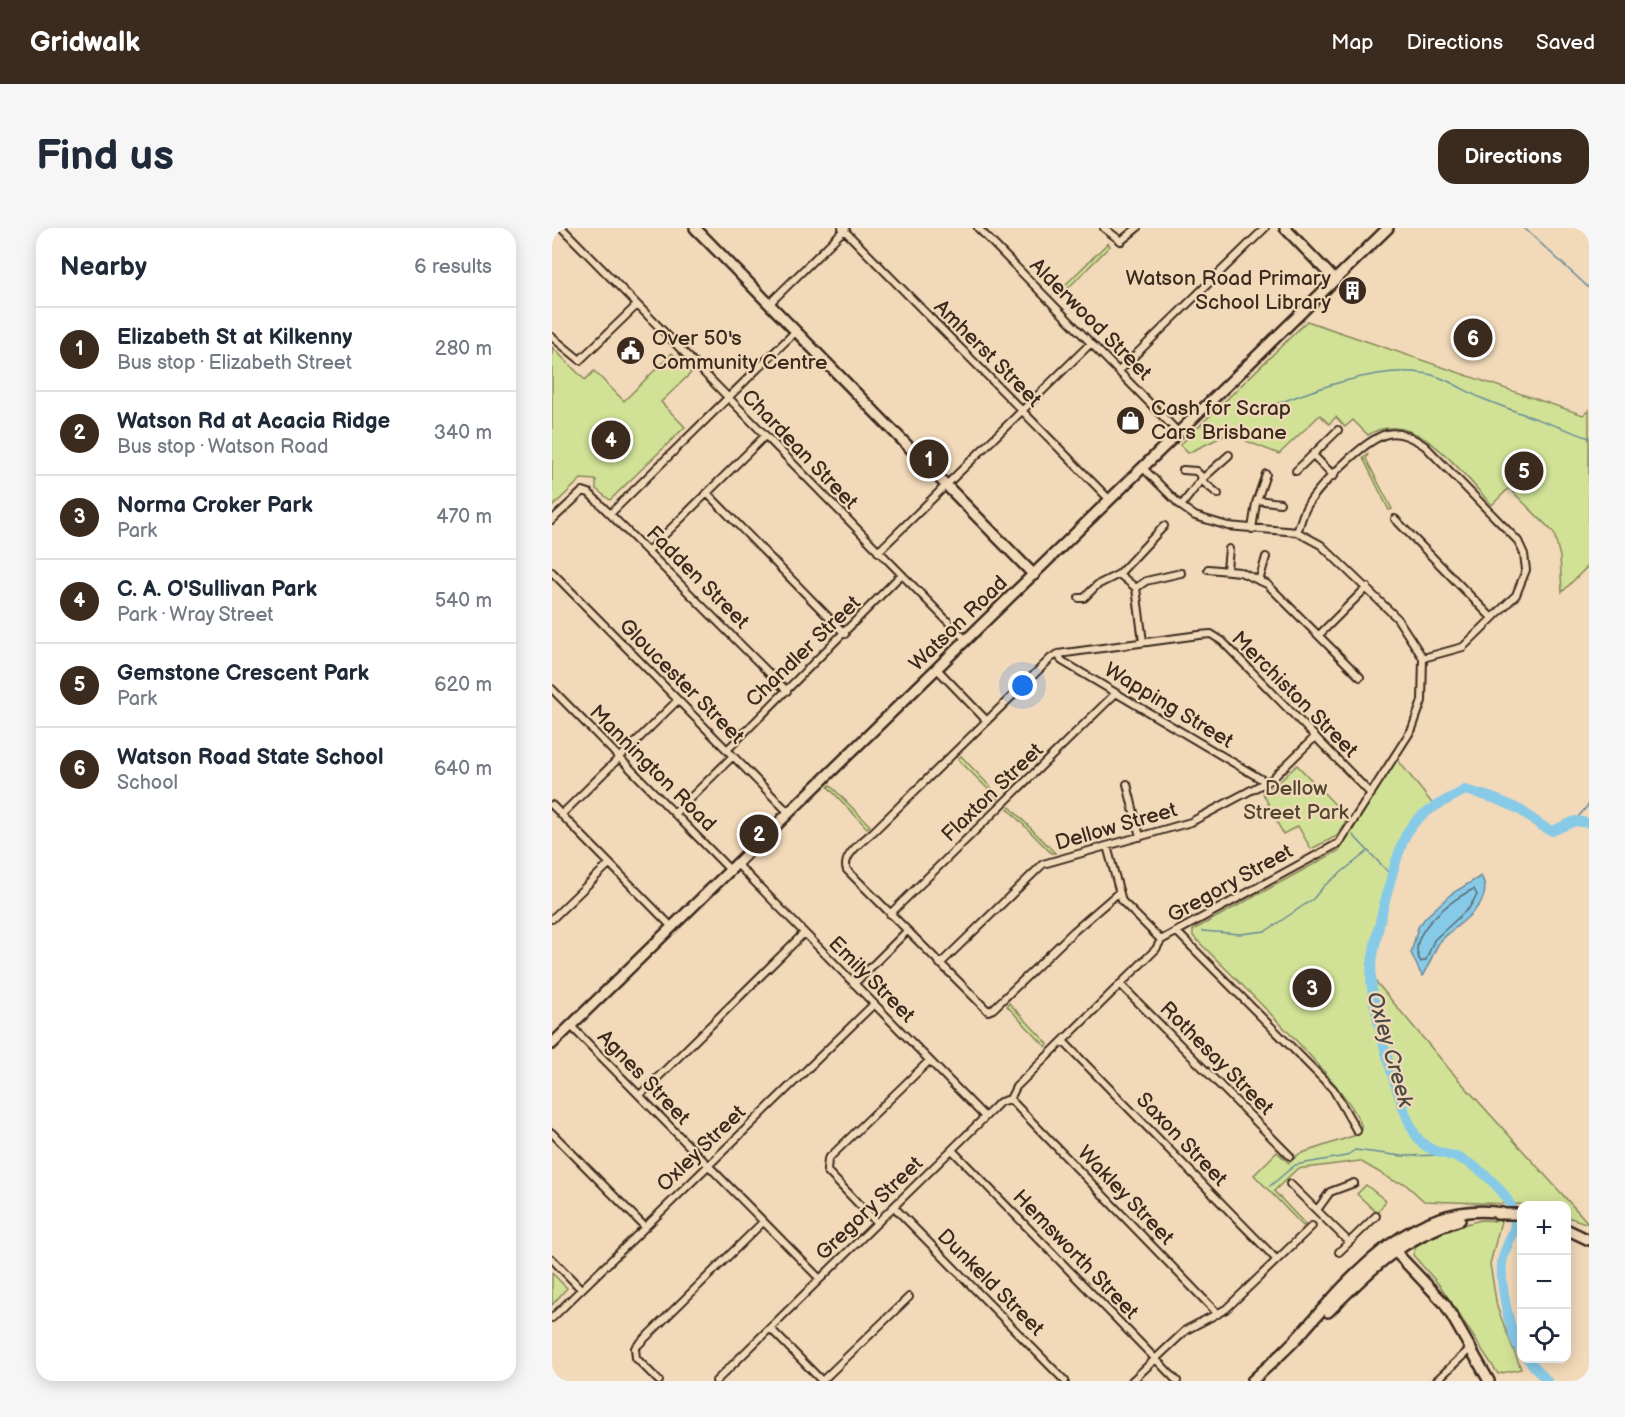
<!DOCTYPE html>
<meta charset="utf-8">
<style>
:root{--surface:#fff;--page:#f6f6f7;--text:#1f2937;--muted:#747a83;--line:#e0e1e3;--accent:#3b2a1e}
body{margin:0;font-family:"Balsamiq Sans",sans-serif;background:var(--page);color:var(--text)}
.controls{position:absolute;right:18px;bottom:18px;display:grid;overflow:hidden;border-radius:12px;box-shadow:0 3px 15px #0003}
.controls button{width:54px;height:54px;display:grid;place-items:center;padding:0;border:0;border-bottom:2px solid var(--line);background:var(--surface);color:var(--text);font:30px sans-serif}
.you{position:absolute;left:471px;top:458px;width:21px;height:21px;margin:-15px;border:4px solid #fff;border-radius:50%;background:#1a73e8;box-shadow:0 0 0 9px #1a73e833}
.badge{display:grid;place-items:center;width:39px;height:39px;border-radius:50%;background:var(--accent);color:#fff;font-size:20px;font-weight:700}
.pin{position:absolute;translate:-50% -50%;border:3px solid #fff;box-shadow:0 2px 6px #0006}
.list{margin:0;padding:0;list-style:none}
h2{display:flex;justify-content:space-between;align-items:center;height:78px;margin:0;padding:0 24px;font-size:26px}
h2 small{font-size:20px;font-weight:400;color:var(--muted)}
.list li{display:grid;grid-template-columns:39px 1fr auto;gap:18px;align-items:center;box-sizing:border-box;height:84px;padding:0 24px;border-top:2px solid var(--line)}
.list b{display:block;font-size:22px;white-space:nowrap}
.list p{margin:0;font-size:20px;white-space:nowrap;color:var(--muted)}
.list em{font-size:20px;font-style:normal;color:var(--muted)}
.icon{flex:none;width:33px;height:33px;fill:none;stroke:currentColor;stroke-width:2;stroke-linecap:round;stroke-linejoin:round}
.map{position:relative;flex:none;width:1037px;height:1153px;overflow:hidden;border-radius:18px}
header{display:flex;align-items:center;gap:36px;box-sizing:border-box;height:84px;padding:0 30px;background:var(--accent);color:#fff}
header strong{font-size:28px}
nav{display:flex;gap:33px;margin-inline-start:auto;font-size:21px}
.intro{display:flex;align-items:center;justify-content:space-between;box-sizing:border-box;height:144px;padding:0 36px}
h1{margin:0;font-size:42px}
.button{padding:15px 27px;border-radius:18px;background:var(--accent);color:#fff;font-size:21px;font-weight:700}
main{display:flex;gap:36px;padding:0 36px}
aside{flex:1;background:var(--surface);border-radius:18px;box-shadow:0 3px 15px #0003}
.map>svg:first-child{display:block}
</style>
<header>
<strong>Gridwalk</strong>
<nav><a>Map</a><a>Directions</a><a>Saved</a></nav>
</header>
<div class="intro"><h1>Find us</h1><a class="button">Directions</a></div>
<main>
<aside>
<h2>Nearby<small>6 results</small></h2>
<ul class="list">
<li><span class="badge">1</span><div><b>Elizabeth St at Kilkenny</b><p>Bus stop · Elizabeth Street</p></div><em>280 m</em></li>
<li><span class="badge">2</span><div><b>Watson Rd at Acacia Ridge</b><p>Bus stop · Watson Road</p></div><em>340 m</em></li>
<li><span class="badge">3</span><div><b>Norma Croker Park</b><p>Park</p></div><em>470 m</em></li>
<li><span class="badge">4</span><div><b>C. A. O'Sullivan Park</b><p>Park · Wray Street</p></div><em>540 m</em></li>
<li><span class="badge">5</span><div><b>Gemstone Crescent Park</b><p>Park</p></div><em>620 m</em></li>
<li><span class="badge">6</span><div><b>Watson Road State School</b><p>School</p></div><em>640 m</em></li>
</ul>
</aside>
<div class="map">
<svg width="1037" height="1153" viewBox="0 0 1037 1153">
<rect width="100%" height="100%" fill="#f2d9b9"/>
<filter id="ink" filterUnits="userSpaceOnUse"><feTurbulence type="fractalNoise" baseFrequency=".0167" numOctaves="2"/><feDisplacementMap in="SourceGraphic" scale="12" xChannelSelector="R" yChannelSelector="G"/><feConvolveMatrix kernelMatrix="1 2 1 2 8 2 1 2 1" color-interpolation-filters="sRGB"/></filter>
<g filter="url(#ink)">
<path fill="#d1e296" stroke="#86865a" stroke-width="1.5" d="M556 15 558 18 507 69 504 66Z
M755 93 1031 187 1037 182V337L1010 364 1008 329 1002 305 957 260 940 277C911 247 863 177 816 207L801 192 793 199 784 189 777 196 768 187 727 226 694 213 686 201 636 225 628 217Z
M0 119 33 152 42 143 72 173 120 125 139 145 109 174 133 199 58 272 44 261V252L29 251 0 279Z
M816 226 814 231 840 281 837 282 811 230Z
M409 528 448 569 446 571 406 531Z
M845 531 883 579C872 586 862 592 856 603 833 642 828 703 819 748L898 842 1037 996 1015 989 1014 978 872 973 852 955 842 953 808 933 745 941 722 963 753 996 751 998 702 947 725 924 737 935 747 926 804 907 810 902C808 868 671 739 641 708V702L788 622Z
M745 537 796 590 785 608 759 621 746 598 731 606 711 565 723 558Z
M278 557 318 598 315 600 276 559Z
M458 579 503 625H499L456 581Z
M457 775 496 816 494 819 455 778Z
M814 957 834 973 825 985 805 966Z
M929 992 949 993 938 1036 945 1079 969 1141 946 1146 889 1059 861 1027 865 1015 903 999Z
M0 1045 15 1060 0 1077Z"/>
<path fill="#87cae8" stroke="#698a97" stroke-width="1.5" d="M929 648C946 677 901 697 887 715 881 724 878 737 870 748L859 725 866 699 874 689 899 666Z"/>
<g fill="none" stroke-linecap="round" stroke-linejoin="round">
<path stroke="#596a6f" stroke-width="1.5" d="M922 661 925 667 917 680 882 712 874 732 869 734C851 707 901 670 922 661Z"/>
<path stroke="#698a97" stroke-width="1.5" d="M972 0 1037 60
M714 180C758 163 823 138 870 145 890 147 911 162 929 170 965 185 1001 196 1037 210
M1023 593 1037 576
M801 607 840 648
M650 703 688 706 714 703 761 671 772 658 815 624
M718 958 743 937 794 928 803 922 850 928 891 927"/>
<path stroke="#87cae8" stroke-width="10" d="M969 1123C958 1108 948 1056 950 1036 951 1015 970 1003 960 980 951 961 928 939 909 931 895 925 879 925 868 913 849 891 819 778 819 748 819 724 844 619 858 600 871 582 894 573 913 562 932 567 950 572 968 582 979 589 987 598 1000 603L1023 593 1037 595
M975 1130 995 1153"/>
<defs>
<path id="street" d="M10 0 414 412
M290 0 558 272
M426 0 627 205
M552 0 569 13 585 0
M217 76 294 0
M0 109 28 132 85 77
M567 143 713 0
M761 227 782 248
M631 242 644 243 651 250
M744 243 786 202
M649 252 666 266
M155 265 293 406
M705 272 728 275
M629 278 649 252 677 227
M59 285 244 103
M843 291 940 390
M0 292 31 263 37 265 235 463
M700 301 704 275 714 246
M745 304C748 297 750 288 753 282 762 262 813 211 835 206 848 203 863 211 873 218L966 313 972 326 974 342 964 367 911 419 871 430
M96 323 213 208
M326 324 539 115
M656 341 688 344 715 356 808 449
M675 341 677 321
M0 344 237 585
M567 346 612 298
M707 353 714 329
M584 360 591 414
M584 360 594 353 629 345
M527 370H532L545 357 567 346 584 360
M767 407 815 359
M506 426 510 433 714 554
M385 441 435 493
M0 461 178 642
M175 522 349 347
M575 556 588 609
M0 577 120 699
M123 585 181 528
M9 587 126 472
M555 618 570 673 609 712
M184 635 433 889
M566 665 521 704 441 781 436 783 295 642C289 628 311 613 321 604L499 430 506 426 647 407 659 406 670 413 819 566
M338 686 564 465
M0 691 57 636
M625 704 781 861 805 903
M388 736 491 636 639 594 720 551 763 509
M302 756 355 703
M568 756 738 928
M19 798 268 1051
M511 813 725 1032
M88 867 252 705
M458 871 666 1086
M0 905 92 998
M400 922 625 1153
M738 956 797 1014
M342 979 513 1153
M765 982 778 964 802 955
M325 995 275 943 276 931 377 833
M787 1024 824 988
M0 1031 29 1061
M0 1090 322 776
M218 1100 270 1153 357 1069
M107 1153 84 1130 83 1120 211 994
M164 1153 433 889 448 874 458 871 464 859 604 721 609 712 787 615 860 501 870 473 871 430 845 390 769 317 745 304 676 298 643 288 629 278 591 240
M580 1153 634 1102 674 1081 760 998
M884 1153 920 1119"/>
<path id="secondary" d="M143 0 482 347
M733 0 783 52
M0 816 836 0
M945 986H969
M1014 1001 1037 1012
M838 1018 893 1076 937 1153
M776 1084C819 1041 849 1010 908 992
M700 1153C718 1136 737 1120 753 1101 803 1044 865 971 950 985"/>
</defs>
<use href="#street" stroke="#3b2a1e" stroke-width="10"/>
<use href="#secondary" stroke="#3b2a1e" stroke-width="14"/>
<use href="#street" stroke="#f2d9b9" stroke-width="6"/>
<use href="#secondary" stroke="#f2d9b9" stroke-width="9"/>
</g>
</g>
<defs>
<symbol id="building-disc" viewBox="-11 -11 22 22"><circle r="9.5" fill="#3b2a1e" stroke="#f2d9b9"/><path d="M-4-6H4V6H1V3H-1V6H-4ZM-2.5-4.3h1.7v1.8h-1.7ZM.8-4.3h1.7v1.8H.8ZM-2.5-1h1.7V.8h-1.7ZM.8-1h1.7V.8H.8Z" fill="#fff"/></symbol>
<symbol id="civic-disc" viewBox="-11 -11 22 22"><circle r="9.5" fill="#3b2a1e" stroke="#f2d9b9"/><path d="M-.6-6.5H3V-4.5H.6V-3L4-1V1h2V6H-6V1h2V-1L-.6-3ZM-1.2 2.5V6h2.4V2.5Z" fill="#fff"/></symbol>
<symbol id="shop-disc" viewBox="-11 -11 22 22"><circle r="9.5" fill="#3b2a1e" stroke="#f2d9b9"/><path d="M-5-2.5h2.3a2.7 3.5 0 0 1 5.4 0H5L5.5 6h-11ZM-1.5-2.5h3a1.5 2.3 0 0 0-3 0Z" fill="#fff"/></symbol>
</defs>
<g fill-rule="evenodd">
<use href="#building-disc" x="784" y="46" width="33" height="33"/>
<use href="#civic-disc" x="62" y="106" width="33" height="33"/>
<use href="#shop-disc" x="562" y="176" width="33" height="33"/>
</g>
<g text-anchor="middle" stroke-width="4.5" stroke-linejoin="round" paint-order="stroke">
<g font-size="21" fill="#3b2a1e" stroke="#f2d9b9" text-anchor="start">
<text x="779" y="57" text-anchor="end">Watson Road Primary<tspan x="779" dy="24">School Library</tspan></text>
<text x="100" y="117">Over 50's<tspan x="100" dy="24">Community Centre</tspan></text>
<text x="599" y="187">Cash for Scrap<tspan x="599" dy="24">Cars Brisbane</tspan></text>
</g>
<g font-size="21" fill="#3b2a1e" stroke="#f2d9b9">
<text transform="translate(539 91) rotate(45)" y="7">Alderwood Street</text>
<text transform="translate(436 125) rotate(45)" y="7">Amherst Street</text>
<text transform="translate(248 221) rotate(46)" y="7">Chardean Street</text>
<text transform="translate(146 349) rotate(45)" y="7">Fadden Street</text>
<text transform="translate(406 395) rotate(-44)" y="7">Watson Road</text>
<text transform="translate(251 423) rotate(-44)" y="7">Chandler Street</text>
<text transform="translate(130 453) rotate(45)" y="7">Gloucester Street</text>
<text transform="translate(743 466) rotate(45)" y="7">Merchiston Street</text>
<text transform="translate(617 477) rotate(31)" y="7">Wapping Street</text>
<text transform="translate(101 540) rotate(45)" y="7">Mannington Road</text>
<text transform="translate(440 564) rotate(-44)" y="7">Flaxton Street</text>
<text transform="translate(564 598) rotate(-16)" y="7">Dellow Street</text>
<text transform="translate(678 655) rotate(-29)" y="7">Gregory Street</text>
<text transform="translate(320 751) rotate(45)" y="7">Emily Street</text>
<text transform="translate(665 830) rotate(45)" y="7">Rothesay Street</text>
<text transform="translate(92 849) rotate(46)" y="7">Agnes Street</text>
<text transform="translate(630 911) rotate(46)" y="7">Saxon Street</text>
<text transform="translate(149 920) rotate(-44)" y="7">Oxley Street</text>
<text transform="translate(574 967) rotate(46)" y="7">Wakley Street</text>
<text transform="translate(317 980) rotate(-44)" y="7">Gregory Street</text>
<text transform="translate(524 1026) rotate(46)" y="7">Hemsworth Street</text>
<text transform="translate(439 1054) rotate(45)" y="7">Dunkeld Street</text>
</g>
<g font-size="21" fill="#524630" stroke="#f2d9b9">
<text x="744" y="567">Dellow<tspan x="744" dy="24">Street Park</tspan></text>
</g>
<g font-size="22" font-style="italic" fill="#4a4a46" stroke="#f2d9b9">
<text transform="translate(839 821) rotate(74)" y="8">Oxley Creek</text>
</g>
</g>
</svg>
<div class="controls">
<button>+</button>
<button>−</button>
<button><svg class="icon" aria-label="locate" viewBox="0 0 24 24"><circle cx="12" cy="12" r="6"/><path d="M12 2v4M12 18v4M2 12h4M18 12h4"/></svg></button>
</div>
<div class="you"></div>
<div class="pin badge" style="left:377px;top:231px">1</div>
<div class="pin badge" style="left:207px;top:606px">2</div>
<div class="pin badge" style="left:760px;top:760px">3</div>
<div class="pin badge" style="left:59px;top:212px">4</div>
<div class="pin badge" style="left:972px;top:243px">5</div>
<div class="pin badge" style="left:921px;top:110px">6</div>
</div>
</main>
